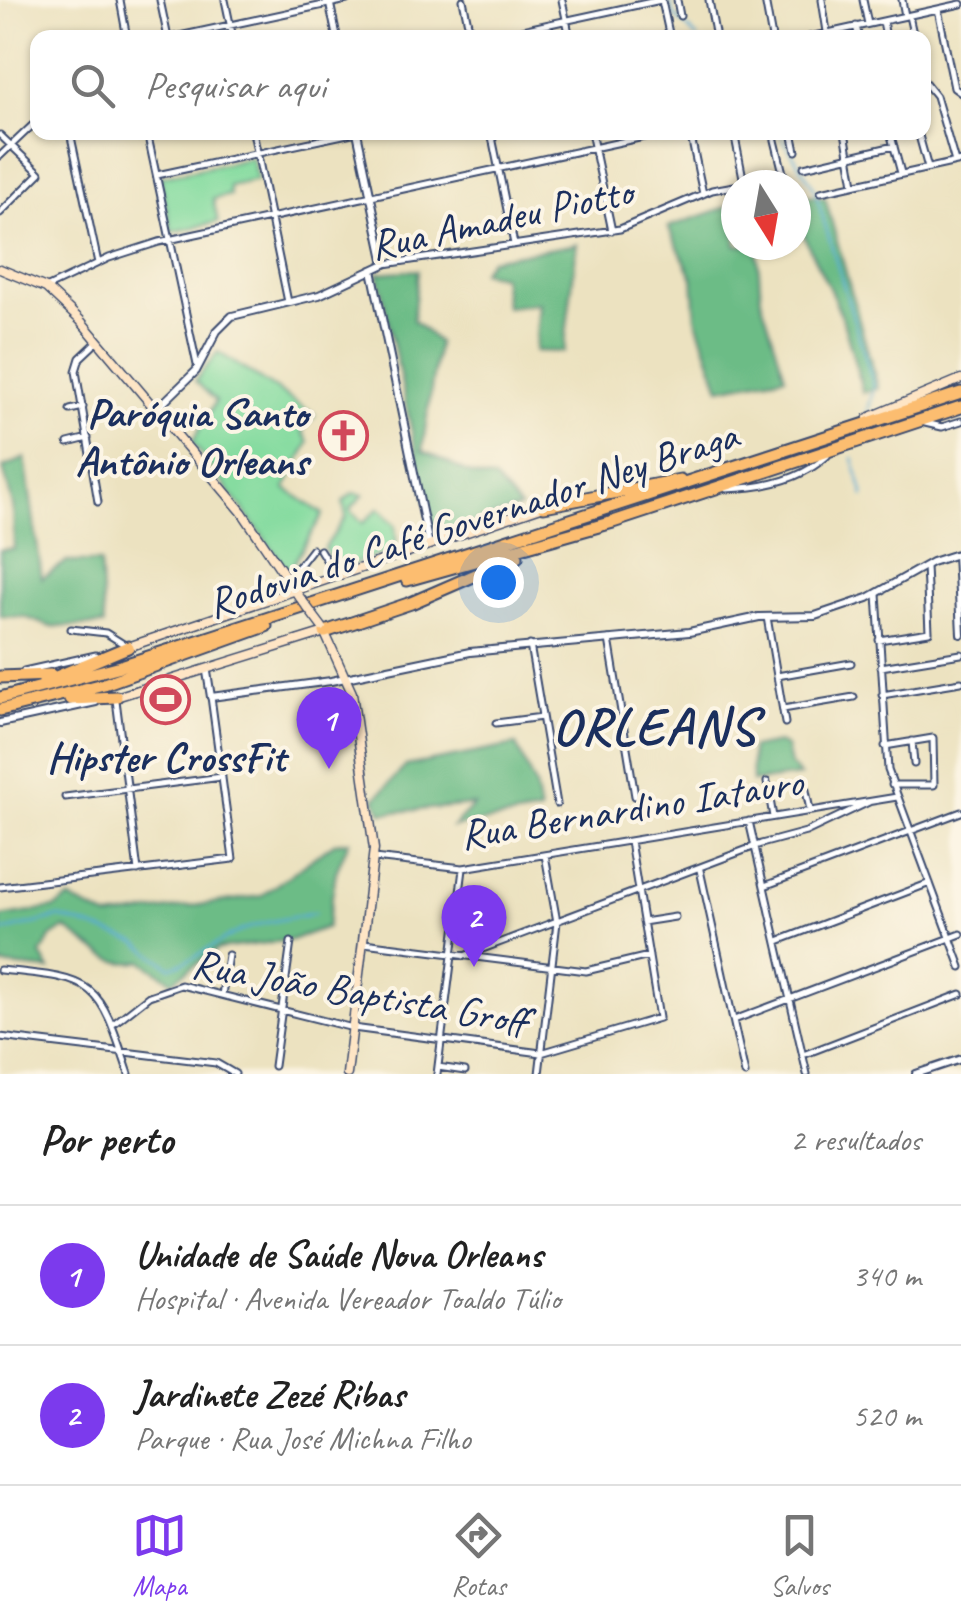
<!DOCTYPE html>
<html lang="pt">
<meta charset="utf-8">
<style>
:root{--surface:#fff;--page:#f6f6f6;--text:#222;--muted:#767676;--line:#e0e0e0;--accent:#7c3aed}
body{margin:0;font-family:Caveat,sans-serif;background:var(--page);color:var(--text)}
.compass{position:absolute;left:721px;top:170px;width:90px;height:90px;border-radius:50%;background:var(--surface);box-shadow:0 2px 8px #0004;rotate:169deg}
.you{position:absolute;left:498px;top:582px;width:35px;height:35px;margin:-25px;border:8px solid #fff;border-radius:50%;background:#1a73e8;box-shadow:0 0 0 15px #1a73e833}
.badge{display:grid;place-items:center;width:65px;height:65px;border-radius:50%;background:var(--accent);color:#fff;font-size:32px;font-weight:700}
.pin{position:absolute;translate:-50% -82px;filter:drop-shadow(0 2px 5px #0008)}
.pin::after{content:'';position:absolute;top:52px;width:35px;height:30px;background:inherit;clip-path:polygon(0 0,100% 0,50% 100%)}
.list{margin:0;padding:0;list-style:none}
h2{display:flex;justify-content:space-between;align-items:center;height:130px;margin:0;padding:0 40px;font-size:42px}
h2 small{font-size:32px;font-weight:400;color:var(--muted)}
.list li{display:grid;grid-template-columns:65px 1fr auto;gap:30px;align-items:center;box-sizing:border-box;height:140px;padding:0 40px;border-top:2px solid var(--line)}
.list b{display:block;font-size:38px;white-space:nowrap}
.list p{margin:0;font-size:32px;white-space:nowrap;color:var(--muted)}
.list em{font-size:32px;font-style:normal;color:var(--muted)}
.icon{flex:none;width:55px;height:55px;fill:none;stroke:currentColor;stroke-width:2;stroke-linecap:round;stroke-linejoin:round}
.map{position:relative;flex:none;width:961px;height:1074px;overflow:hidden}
.search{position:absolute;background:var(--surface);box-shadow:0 2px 8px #0004;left:30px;right:30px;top:30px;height:110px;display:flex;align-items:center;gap:25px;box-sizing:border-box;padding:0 35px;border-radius:20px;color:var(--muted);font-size:38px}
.sheet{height:410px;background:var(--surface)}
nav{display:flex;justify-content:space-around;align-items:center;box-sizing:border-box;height:140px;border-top:2px solid var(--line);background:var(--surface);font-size:28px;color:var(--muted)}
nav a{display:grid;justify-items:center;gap:5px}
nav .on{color:var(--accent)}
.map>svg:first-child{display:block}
</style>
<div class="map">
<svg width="961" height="1074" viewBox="0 0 961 1074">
<rect width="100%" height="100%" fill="#fcf5e5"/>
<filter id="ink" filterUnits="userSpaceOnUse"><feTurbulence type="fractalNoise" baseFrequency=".01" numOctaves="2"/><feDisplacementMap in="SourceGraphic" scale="20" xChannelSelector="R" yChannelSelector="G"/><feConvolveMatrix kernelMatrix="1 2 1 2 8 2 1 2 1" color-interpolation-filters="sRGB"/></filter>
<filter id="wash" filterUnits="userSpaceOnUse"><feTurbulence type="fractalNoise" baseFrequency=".0048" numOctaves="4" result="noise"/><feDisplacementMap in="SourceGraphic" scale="40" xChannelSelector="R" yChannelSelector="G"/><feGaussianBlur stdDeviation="2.25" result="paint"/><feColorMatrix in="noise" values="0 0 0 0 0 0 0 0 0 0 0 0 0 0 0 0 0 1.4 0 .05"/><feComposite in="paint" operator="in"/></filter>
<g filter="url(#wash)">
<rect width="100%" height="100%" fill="#ece2c0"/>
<path fill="#86dca0" stroke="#50867f" stroke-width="2.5" d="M252 158 257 180 229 186 230 195 213 199 218 222 172 232 160 177Z
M218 352 315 415 302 431 309 442 285 488 323 514 289 571 192 442 216 401 195 381Z
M353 493 363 495 350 510 363 523 379 508 395 525 397 549 338 569 324 549 346 517 343 502Z"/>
<path fill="#6cbc86" stroke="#447672" stroke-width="2.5" d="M796 194 825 198 878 388 863 393C855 365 849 336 839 310 824 270 796 238 796 194Z
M736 204V245H757L761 299 785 376 720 388 696 318 693 278 668 227Z
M577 244 564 352 535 351 539 303 506 307 502 276 481 272 490 259Z
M418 270 413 320 438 342 422 451C448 459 467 479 494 479L520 508 434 536 378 273Z
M25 458 42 578 66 562H100L104 625 51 627 25 617 0 616V550L14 549 13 506 3 468Z
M778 743 786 747 790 765 800 776 752 782 751 748Z
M516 745 535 786 540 812 453 827 474 805 382 813 375 799 406 766Z
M349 841 336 872 327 927 291 940 218 949 172 981 142 961C112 970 89 944 65 928L50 938 41 954 50 970 0 965V917L54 908 69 899 109 918 261 896 334 843Z"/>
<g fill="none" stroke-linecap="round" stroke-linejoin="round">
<path stroke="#58abd3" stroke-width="2.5" d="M670 0 673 14 697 38
M779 132 814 188 874 386 868 412
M853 458 864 496
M0 932 60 917 136 942 170 967C201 959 220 937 251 927 271 920 294 918 315 913"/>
</g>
</g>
<g filter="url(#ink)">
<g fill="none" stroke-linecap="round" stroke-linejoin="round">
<defs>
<path id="minor" d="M120 0 127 38
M160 0 168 38
M225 0 233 38
M463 0 471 38
M562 0 570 38
M677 0 680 16
M709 0 716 38
M765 0 772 38
M822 0 828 38
M863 0 868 24
M902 0 905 16
M662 1 670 38
M938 9 954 88 961 93
M909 16 914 38
M883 21 886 38
M856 26 859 38
M170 38 347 0
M485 38 661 0
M805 38 961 4
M924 81 936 96 955 162
M70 132 98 263
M147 132 197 365
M253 132 288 302
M491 132 514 244
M591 132 612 231
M690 132 703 194
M734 132 744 183
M792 132 796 151
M845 132 854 184
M890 132 901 173
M918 132 928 168
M0 135 40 173 0 213
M0 156 38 120
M804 167 894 146
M157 175 357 132
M821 192 961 161
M385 264 620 229 712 190 784 177 773 132
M46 288 109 258 159 242 667 132
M70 410 83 407
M925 423 942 427 961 421
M68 443 88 438
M726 489C761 488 801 480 827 456
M98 502 76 371 80 358 98 341
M320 550 336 576
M288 580 312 549
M877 594 888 770 961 967
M767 617 785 723
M71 629 106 633 125 645
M609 639 635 796
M879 640 929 632 926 566
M530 645 557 804
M881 667 961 654
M24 671 96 655
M777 676 851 663
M882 695 961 682
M116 700 138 871
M783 709 854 697
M496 723 542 717
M912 741 914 764
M885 746 933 738 934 785H892
M804 781 810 810
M767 782 773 817
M65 797 222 777
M749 821 807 1074
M374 858 463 868 897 797
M700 870 745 1074
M767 885 961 812
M0 887 233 859 211 697
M643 922 675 917
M778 941 930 883
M364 943 586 971 649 956
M464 956 761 844 806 832 869 802
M0 970C98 979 98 981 129 1074
M222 995 228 955
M734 1020 961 934
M112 1025 149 996 181 985 353 1028 541 1053 659 1018 630 841
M0 1037 216 1063 235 1074
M803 1055 961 994
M274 1066 291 942
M438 1067 465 1071
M437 1074 463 869
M539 1074 557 922 545 855"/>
<path id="tertiary" d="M329 0 337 38
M372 270 429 545
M157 409 196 371 217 331 232 316 319 295 385 264 357 132
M207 672 211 697 331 681 470 652 689 632 759 617 815 616 868 598 932 562 957 554 961 634
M0 723 96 702
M916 1074 961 1059"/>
<path id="secondary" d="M0 269 46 288 80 320 242 512 298 595
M868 418 961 379
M324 631 352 693 374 849 347 1074
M128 647 544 506
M116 697 325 632"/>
<path id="motorway" d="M544 506 680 480
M407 580 613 522 961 407
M325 632 411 603 517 557
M0 677 51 675
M44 682 128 647
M0 698 121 666 961 393
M70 699 116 697
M0 710 104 684 266 626"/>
</defs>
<use href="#minor" stroke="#3a4a6d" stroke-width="9"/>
<use href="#tertiary" stroke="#3a4a6d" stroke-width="10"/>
<use href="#secondary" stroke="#3a4a6d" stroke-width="11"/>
<use href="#motorway" stroke="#3a4a6d" stroke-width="15"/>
<use href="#minor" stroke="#fff" stroke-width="5"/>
<use href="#tertiary" stroke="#fff" stroke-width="6"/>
<use href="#secondary" stroke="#fee5c5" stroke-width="8"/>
<use href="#motorway" stroke="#fcbd6f" stroke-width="11"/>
<defs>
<path id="secondary-bridge" d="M298 595 322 627"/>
</defs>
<use href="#secondary-bridge" stroke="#3a4a6d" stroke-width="11" stroke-linecap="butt"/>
<use href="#secondary-bridge" stroke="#fee5c5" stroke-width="8"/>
</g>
</g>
<defs>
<symbol id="church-ring" viewBox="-11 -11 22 22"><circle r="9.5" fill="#fcf5e5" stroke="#d1495b" stroke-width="1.5"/><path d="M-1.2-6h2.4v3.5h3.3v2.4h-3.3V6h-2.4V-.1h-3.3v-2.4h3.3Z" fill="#d1495b"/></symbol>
<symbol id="stadium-ring" viewBox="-11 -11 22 22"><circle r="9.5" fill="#fcf5e5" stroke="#d1495b" stroke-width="1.5"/><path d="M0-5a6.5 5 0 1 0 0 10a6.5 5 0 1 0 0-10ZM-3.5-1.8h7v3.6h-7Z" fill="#d1495b"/></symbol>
</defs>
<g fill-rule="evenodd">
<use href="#church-ring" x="316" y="408" width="55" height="55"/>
<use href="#stadium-ring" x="138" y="672" width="55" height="55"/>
</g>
<g text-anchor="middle" stroke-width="8" stroke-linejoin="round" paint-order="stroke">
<g font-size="42" fill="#1b2f5e" stroke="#fcf5e5">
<text transform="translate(501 217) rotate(-12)" y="15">Rua Amadeu Piotto</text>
<text transform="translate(472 518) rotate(-18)" y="15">Rodovia do Café Governador Ney Braga</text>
<text transform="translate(631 807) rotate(-9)" y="15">Rua Bernardino Iatauro</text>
<text transform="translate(360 991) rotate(10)" y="15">Rua João Baptista Groff</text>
</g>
<g font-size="42" font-weight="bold" fill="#1b2f5e" stroke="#fcf5e5" text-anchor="end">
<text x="308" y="427">Paróquia Santo<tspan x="308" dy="48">Antônio Orleans</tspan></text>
<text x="166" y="771" text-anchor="middle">Hipster CrossFit</text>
</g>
<g font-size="52" font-weight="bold" letter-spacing="2.5" fill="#1b2f5e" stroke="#fcf5e5">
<text x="655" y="744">ORLEANS</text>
</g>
</g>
</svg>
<svg class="compass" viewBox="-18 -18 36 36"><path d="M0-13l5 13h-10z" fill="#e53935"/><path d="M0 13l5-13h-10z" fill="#767676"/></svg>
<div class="you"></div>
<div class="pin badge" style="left:329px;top:769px">1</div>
<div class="pin badge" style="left:474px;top:967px">2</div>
<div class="search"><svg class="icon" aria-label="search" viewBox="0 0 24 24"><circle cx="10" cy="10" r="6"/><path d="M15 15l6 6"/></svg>Pesquisar aqui</div>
</div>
<section class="sheet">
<h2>Por perto<small>2 resultados</small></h2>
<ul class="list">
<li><span class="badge">1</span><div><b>Unidade de Saúde Nova Orleans</b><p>Hospital · Avenida Vereador Toaldo Túlio</p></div><em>340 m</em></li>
<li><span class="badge">2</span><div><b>Jardinete Zezé Ribas</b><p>Parque · Rua José Michna Filho</p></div><em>520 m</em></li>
</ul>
</section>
<nav>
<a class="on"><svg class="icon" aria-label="map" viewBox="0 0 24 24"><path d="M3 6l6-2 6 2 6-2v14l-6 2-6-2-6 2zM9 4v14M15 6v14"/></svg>Mapa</a>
<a><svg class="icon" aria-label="directions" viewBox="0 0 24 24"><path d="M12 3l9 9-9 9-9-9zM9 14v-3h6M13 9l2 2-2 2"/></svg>Rotas</a>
<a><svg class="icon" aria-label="saved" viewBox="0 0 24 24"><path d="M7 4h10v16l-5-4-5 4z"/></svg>Salvos</a>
</nav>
